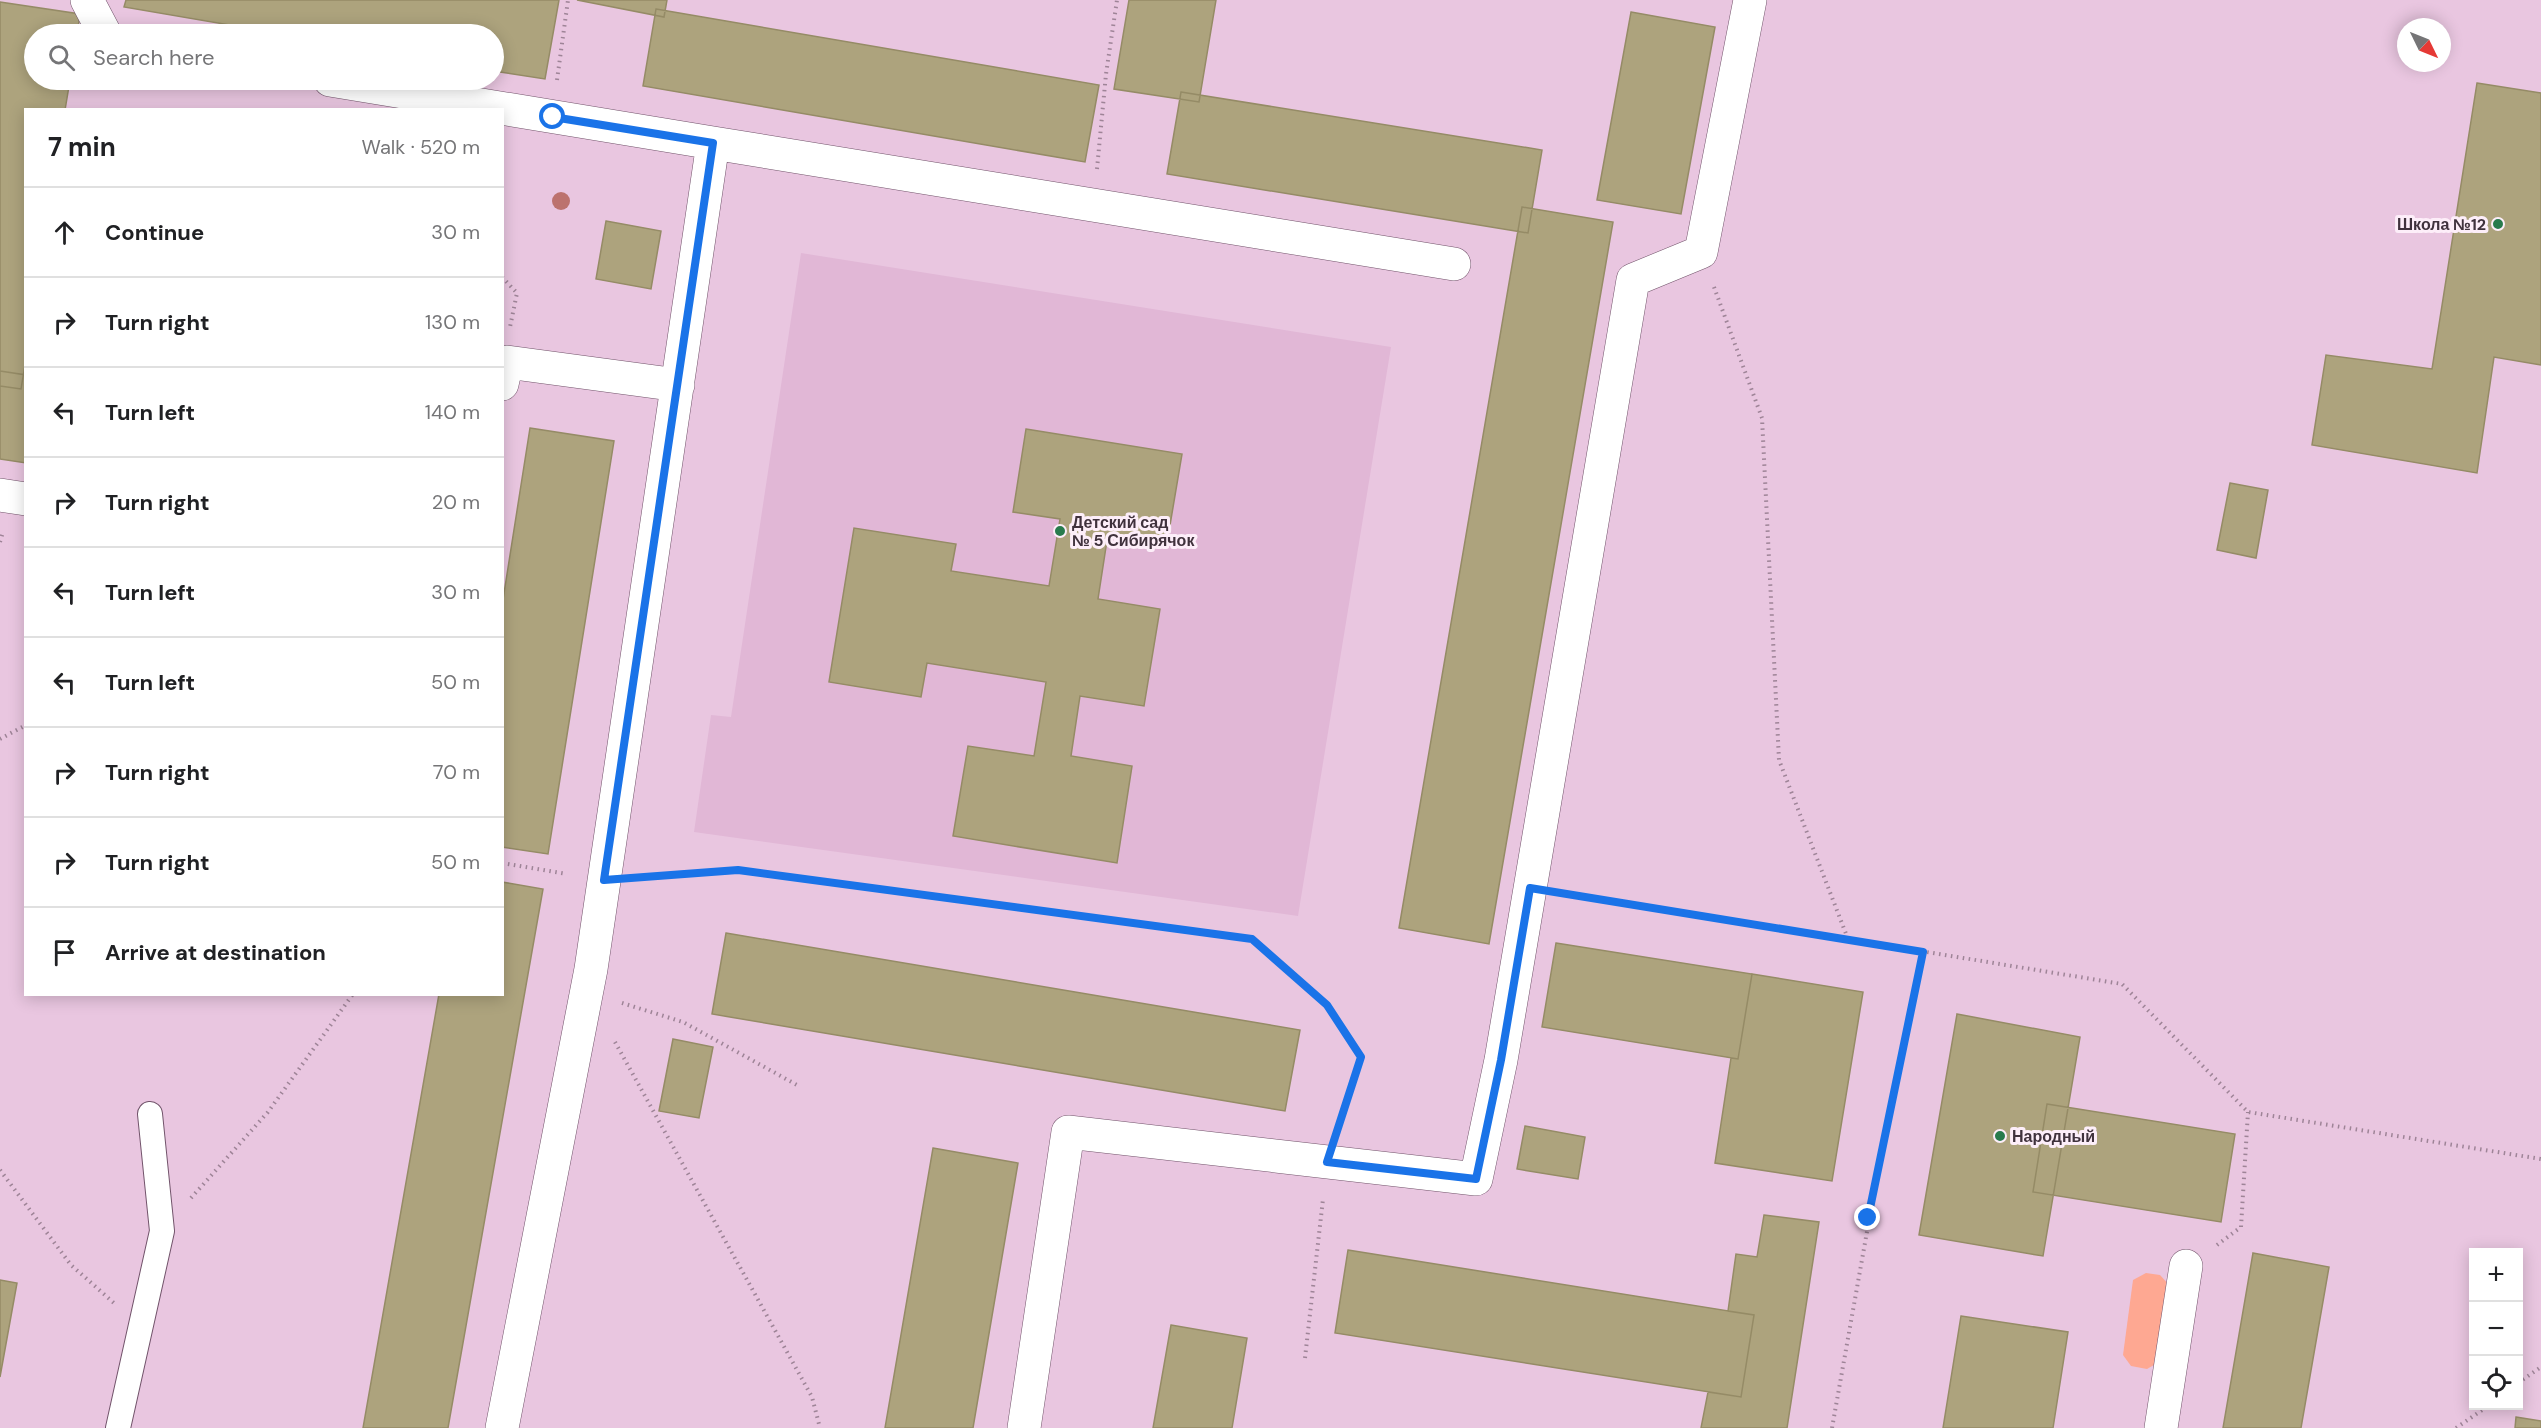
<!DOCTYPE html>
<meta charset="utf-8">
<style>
:root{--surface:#fff;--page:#f6f6f6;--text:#202124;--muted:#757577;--line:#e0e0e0}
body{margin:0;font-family:"DM Sans",sans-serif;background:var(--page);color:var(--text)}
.controls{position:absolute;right:18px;bottom:18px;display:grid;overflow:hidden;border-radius:0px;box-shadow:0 3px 15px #0003}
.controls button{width:54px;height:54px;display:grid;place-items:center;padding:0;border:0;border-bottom:2px solid var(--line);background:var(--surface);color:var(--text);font:30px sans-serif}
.compass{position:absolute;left:2397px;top:18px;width:54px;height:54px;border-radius:50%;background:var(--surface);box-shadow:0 3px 15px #0003;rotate:133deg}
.stop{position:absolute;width:18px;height:18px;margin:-14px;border:4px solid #1a73e8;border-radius:50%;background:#fff}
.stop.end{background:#1a73e8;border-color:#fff;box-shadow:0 2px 6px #0008}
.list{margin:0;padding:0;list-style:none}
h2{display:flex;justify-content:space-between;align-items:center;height:78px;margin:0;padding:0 24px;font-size:26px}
h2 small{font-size:20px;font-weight:400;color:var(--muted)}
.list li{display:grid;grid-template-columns:39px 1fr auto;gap:18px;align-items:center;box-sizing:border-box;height:90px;padding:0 24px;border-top:2px solid var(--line)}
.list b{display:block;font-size:22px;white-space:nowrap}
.list em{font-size:20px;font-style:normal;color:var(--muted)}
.icon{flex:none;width:33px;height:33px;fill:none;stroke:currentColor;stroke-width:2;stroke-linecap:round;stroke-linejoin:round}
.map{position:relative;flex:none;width:2541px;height:1428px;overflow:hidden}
.search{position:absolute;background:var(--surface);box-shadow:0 3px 15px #0003;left:24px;top:24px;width:480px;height:66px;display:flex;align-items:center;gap:15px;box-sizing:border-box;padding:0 21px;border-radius:33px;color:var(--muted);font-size:22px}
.panel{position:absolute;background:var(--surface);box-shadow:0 3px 15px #0003;left:24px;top:108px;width:480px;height:888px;border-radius:0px}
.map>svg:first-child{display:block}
</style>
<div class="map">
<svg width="2541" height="1428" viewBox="0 0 2541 1428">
<rect width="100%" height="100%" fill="#e9c6e0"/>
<path fill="#e1b7d6" d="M801 253 1391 347 1298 916 694 832 711 715 731 717Z"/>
<path fill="#fea892" d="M2146 1273 2160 1275 2170 1286 2159 1362 2147 1369 2131 1366 2123 1355 2133 1280Z"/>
<path fill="#ada37d" stroke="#958b66" stroke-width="1.5" d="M126 0H559L545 79 494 71V34H283L124 7Z
M577 0H667L664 17Z
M1129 0H1216L1199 102 1114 89Z
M0 2 80 14 77 34H34V80H70L65 110H26V359L21 389 0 386Z
M656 9 1099 85 1085 162 643 86Z
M1631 12 1715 27 1681 214 1597 200Z
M2477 83 2541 93V365L2494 357 2477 473 2312 445 2326 355 2432 369Z
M1181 92 1542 150 1528 233 1167 174Z
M1522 207 1613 222 1489 944 1399 928Z
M606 221 661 231 651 289 596 279Z
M0 371 26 375V463L0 459Z
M530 428 614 441 548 854 502 847V606Z
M1026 429 1182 454 1167 543 1108 534 1098 599 1160 609 1144 706 1080 696 1071 756 1132 766 1117 863 953 836 968 746 1034 756 1046 682 927 663 921 697 829 682 854 528 956 544 951 571 1049 586 1060 519 1013 512Z
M2230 483 2268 490 2256 558 2217 550Z
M502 882 543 889 448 1428H363L439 994H502Z
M726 933 1300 1030 1285 1111 712 1014Z
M1556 943 1752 974 1738 1059 1542 1027Z
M1752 974 1863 992 1832 1181 1715 1163 1731 1058 1738 1059Z
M1957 1014 2080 1037 2043 1256 1919 1235Z
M673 1039 713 1047 699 1118 659 1111Z
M2047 1104 2235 1134 2221 1222 2033 1192Z
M1525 1126 1585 1137 1578 1179 1517 1169Z
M933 1148 1018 1163 973 1428H885Z
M1764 1215 1819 1222 1787 1428H1701L1708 1392 1741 1397 1754 1315 1728 1311 1736 1254 1757 1257Z
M1348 1250 1754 1315 1741 1397 1335 1333Z
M2253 1253 2329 1267 2301 1428H2223Z
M0 1280 17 1283 0 1377Z
M1961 1316 2068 1332 2053 1428H1943Z
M1171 1325 1247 1338 1232 1428H1153Z
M2516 1417 2541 1421V1428H2515Z"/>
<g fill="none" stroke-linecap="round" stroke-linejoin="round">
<defs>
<path id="lane" d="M118 1428 162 1231 150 1114"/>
<path id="street" d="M87 0 105 34
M330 80 713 143
M502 384 507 362 678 385
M0 495 26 499
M502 1428 591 969 713 143 1454 264
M1024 1428 1068 1132 1476 1179 1501 1060 1633 280 1701 252 1750 0
M2161 1428 2186 1266"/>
</defs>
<use href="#lane" stroke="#71536a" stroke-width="26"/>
<use href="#street" stroke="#71536a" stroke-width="34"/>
<path stroke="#9e8497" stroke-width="4" stroke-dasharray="1.5 4.5" stroke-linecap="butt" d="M557 80 568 0
M1097 169 1106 74 1117 0
M502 277 517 293 510 327
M1714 287 1762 418 1779 760 1848 939
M0 542 3 532
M0 739 26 725
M502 863 567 874
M643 877 738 869 1252 939 1327 1005 1361 1057 1338 1128
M1566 893 2122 984 2248 1112 2541 1159
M622 1003 683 1022 797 1085
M615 1042 812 1397 820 1428
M0 1170 71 1265 114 1303
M191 1198 268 1112 353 994
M2217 1245 2241 1227 2248 1112
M1305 1358 1323 1199
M2518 1383 2541 1367
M1832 1428 1881 1153 1923 952
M2456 1428 2488 1406"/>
<use href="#lane" stroke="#fff" stroke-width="24"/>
<use href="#street" stroke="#fff" stroke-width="33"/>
</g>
<circle fill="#bc726e" cx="561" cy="201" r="9"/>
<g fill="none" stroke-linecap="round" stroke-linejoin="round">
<path stroke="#1a73e8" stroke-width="8" d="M553 117 713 143 604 880 738 870 1252 939 1327 1005 1361 1057 1327 1162 1476 1179 1501 1060 1530 888 1923 952 1868 1218"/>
</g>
<g fill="#287b4d" stroke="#fdeef9" stroke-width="2">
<circle cx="2498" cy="224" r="6"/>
<circle cx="1060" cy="531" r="6"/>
<circle cx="2000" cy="1136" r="6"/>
</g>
<g text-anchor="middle" stroke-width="6" stroke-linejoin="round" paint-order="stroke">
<g font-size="16" font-weight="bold" fill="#40323d" stroke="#fdeef9" text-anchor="start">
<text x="2486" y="230" text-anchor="end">Школа №12</text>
<text x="1072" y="528">Детский сад<tspan x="1072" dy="18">№ 5 Сибирячок</tspan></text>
<text x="2012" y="1142">Народный</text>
</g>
</g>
</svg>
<div class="controls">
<button>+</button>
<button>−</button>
<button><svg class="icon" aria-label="locate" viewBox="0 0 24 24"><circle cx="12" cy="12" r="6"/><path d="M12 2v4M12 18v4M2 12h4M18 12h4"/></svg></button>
</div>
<svg class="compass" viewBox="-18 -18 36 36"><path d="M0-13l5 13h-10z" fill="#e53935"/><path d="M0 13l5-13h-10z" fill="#757577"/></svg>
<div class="stop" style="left:553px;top:117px"></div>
<div class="stop end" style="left:1868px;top:1218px"></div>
<div class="search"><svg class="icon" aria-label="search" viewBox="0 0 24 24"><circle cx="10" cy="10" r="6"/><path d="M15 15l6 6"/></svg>Search here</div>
<section class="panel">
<h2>7 min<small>Walk · 520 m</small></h2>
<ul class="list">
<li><svg class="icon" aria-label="ahead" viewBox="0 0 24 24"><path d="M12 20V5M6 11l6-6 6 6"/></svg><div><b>Continue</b></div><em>30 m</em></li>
<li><svg class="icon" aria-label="right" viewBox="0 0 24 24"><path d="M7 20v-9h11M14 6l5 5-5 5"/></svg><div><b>Turn right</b></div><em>130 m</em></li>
<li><svg class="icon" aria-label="left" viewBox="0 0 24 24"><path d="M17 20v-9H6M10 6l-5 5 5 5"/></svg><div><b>Turn left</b></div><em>140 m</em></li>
<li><svg class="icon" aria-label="right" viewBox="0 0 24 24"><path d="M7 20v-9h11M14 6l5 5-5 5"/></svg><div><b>Turn right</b></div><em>20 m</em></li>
<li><svg class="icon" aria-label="left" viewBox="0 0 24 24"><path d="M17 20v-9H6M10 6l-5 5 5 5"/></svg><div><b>Turn left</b></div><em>30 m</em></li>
<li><svg class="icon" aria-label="left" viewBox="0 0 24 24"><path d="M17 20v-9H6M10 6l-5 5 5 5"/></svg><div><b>Turn left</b></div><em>50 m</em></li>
<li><svg class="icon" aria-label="right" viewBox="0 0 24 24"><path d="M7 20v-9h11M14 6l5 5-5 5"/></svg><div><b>Turn right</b></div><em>70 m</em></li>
<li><svg class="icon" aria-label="right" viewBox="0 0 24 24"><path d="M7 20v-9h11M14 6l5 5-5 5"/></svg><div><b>Turn right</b></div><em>50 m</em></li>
<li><svg class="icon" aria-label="arrive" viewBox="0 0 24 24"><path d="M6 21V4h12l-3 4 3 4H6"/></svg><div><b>Arrive at destination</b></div></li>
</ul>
</section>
</div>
